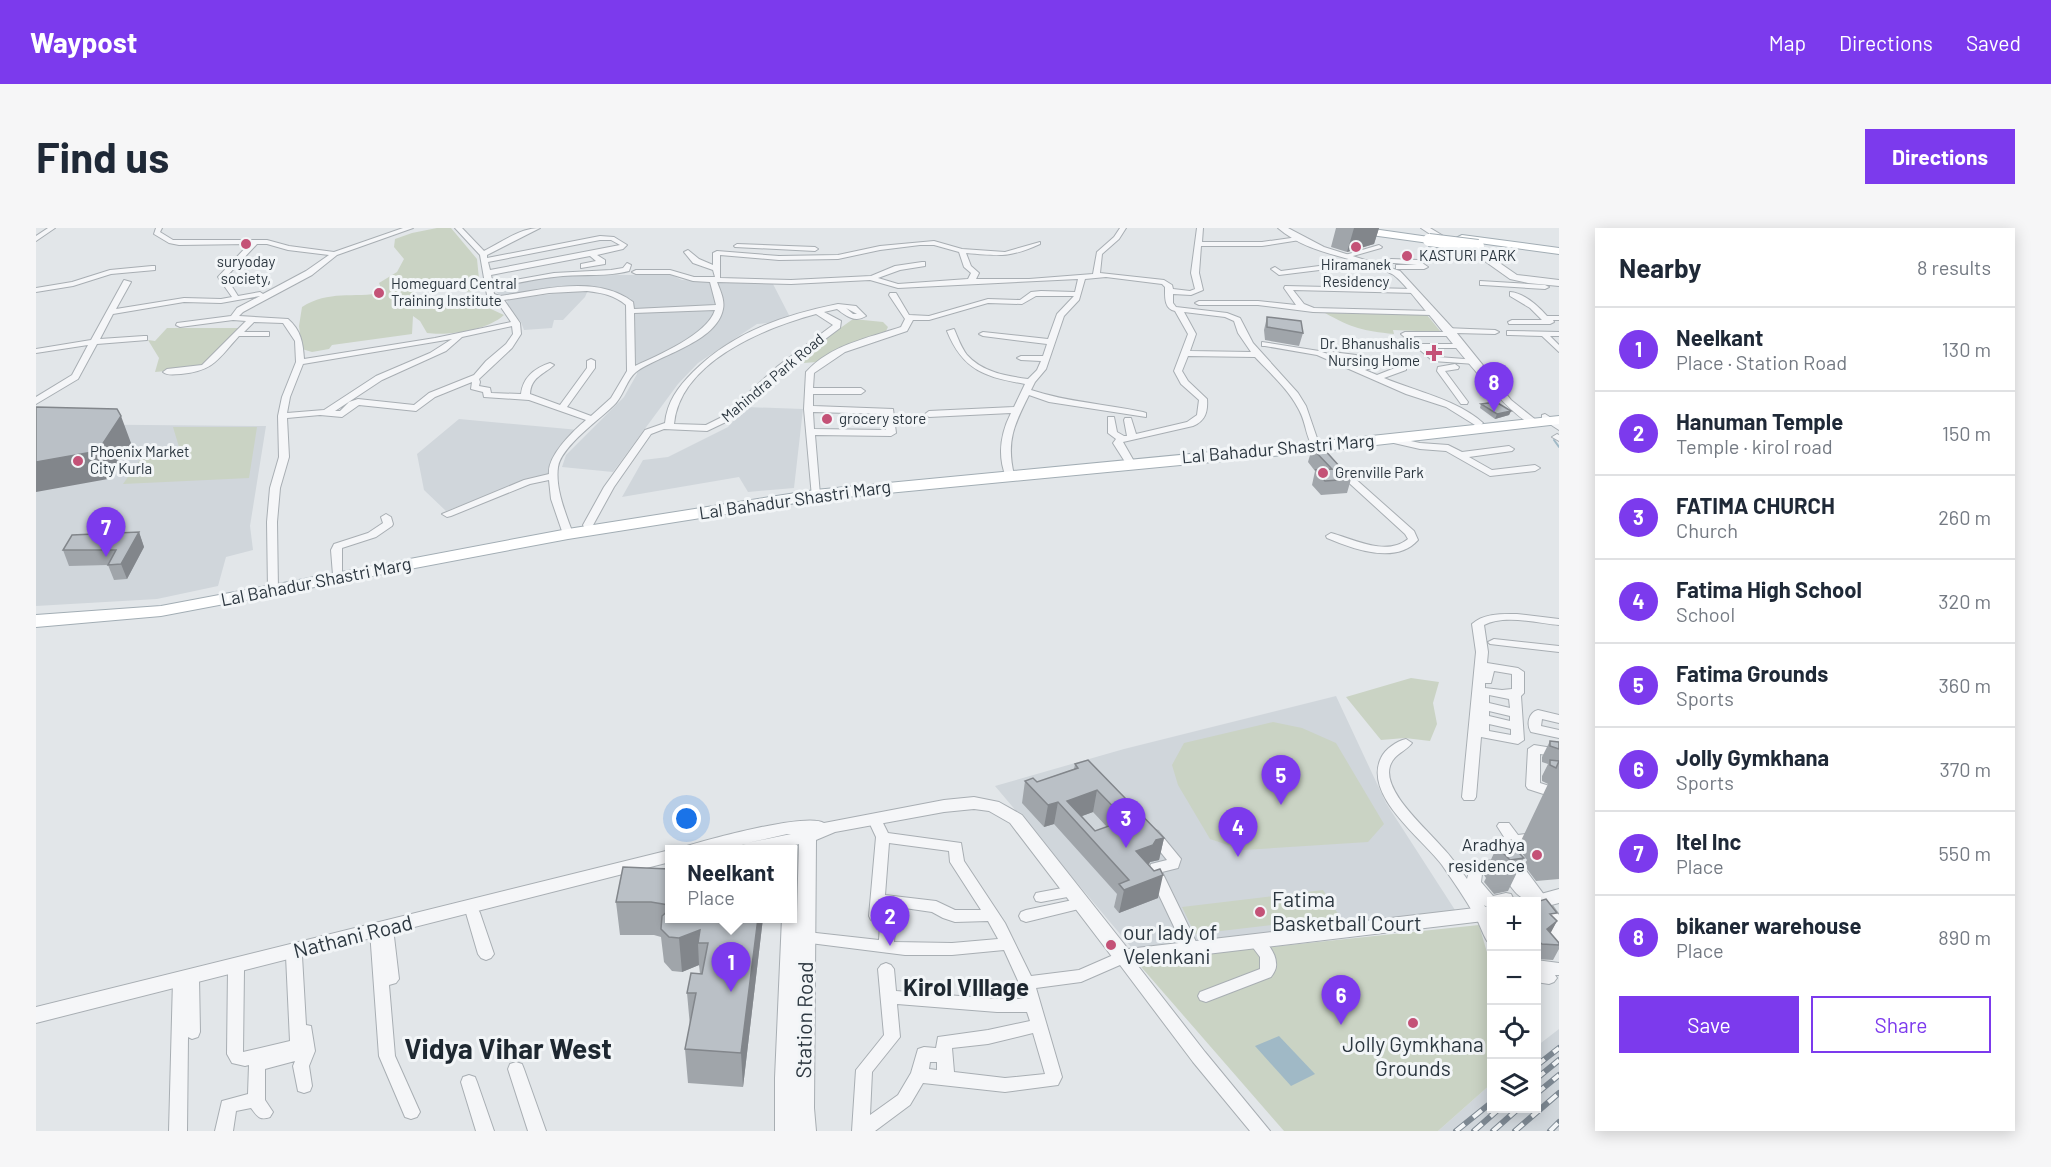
<!DOCTYPE html>
<meta charset="utf-8">
<style>
:root{--surface:#fff;--page:#f6f6f7;--text:#1f2937;--muted:#747a83;--line:#e0e1e3;--accent:#7c3aed}
body{margin:0;font-family:Barlow,sans-serif;background:var(--page);color:var(--text)}
.controls{position:absolute;right:18px;bottom:18px;display:grid;overflow:hidden;border-radius:0px;box-shadow:0 3px 15px #0003}
.controls button{width:54px;height:54px;display:grid;place-items:center;padding:0;border:0;border-bottom:2px solid var(--line);background:var(--surface);color:var(--text);font:30px sans-serif}
.you{position:absolute;left:651px;top:591px;width:21px;height:21px;margin:-15px;border:4px solid #fff;border-radius:50%;background:#1a73e8;box-shadow:0 0 0 9px #1a73e833}
.badge{display:grid;place-items:center;width:39px;height:39px;border-radius:50%;background:var(--accent);color:#fff;font-size:20px;font-weight:700}
.pin{position:absolute;translate:-50% -50px;filter:drop-shadow(0 2px 3px #0008)}
.pin::after{content:'';position:absolute;top:32px;width:21px;height:18px;background:inherit;clip-path:polygon(0 0,100% 0,50% 100%)}
.popup{position:absolute;left:629px;top:617px;width:132px;height:78px;box-sizing:border-box;display:grid;place-content:center;border-radius:0px;background:var(--surface);filter:drop-shadow(0 2px 4px #0005);font-size:20px;white-space:nowrap;color:var(--muted)}
.popup b{font-size:22px;color:var(--text)}
.popup::after{content:'';position:absolute;left:50%;top:100%;margin-left:-12px;border:12px solid transparent;border-top-color:var(--surface)}
.list{margin:0;padding:0;list-style:none}
h2{display:flex;justify-content:space-between;align-items:center;height:78px;margin:0;padding:0 24px;font-size:26px}
h2 small{font-size:20px;font-weight:400;color:var(--muted)}
.list li{display:grid;grid-template-columns:39px 1fr auto;gap:18px;align-items:center;box-sizing:border-box;height:84px;padding:0 24px;border-top:2px solid var(--line)}
.list b{display:block;font-size:22px;white-space:nowrap}
.list p{margin:0;font-size:20px;white-space:nowrap;color:var(--muted)}
.list em{font-size:20px;font-style:normal;color:var(--muted)}
.actions{display:flex;gap:12px;padding:18px 24px}
.actions a{flex:1;padding:14px 0;border:2px solid var(--accent);border-radius:0px;text-align:center;font-size:21px;color:var(--accent)}
.actions .main{background:var(--accent);color:#fff}
.icon{flex:none;width:33px;height:33px;fill:none;stroke:currentColor;stroke-width:2;stroke-linecap:round;stroke-linejoin:round}
.map{position:relative;flex:none;width:1523px;height:903px;overflow:hidden;border-radius:0px}
header{display:flex;align-items:center;gap:36px;box-sizing:border-box;height:84px;padding:0 30px;background:var(--accent);color:#fff}
header strong{font-size:28px}
nav{display:flex;gap:33px;margin-inline-start:auto;font-size:21px}
.intro{display:flex;align-items:center;justify-content:space-between;box-sizing:border-box;height:144px;padding:0 36px}
h1{margin:0;font-size:42px}
.button{padding:15px 27px;border-radius:0px;background:var(--accent);color:#fff;font-size:21px;font-weight:700}
main{display:flex;gap:36px;padding:0 36px}
aside{flex:1;background:var(--surface);border-radius:0px;box-shadow:0 3px 15px #0003}
.map>svg:first-child{display:block}
</style>
<header>
<strong>Waypost</strong>
<nav><a>Map</a><a>Directions</a><a>Saved</a></nav>
</header>
<div class="intro"><h1>Find us</h1><a class="button">Directions</a></div>
<main>
<div class="map">
<svg width="1523" height="903" viewBox="0 0 1523 903">
<rect width="100%" height="100%" fill="#e2e6e9"/>
<path fill="#d0d6db" d="M584 47H636L646 52 737 56 756 93 721 96 662 135 642 156 577 244 526 239 530 227 588 169 601 146 595 71 563 59 545 58 465 69 456 59 526 48Z
M552 62 549 69 527 92H518L516 100 488 102 485 94 472 79 471 71Z
M710 179 767 181 758 260 712 264 703 249 586 269 607 232 632 229 692 199Z
M423 191 543 202 514 247 490 253 410 283 388 262 381 226Z
M0 196 230 198 214 298 217 322 190 329 182 358 121 371 0 378Z
M1300 468 1350 575 1419 682 1411 687 1096 720 959 558 1088 521Z
M1523 801V903H1402L1455 856 1456 880H1500L1501 818Z"/>
<path fill="#cad3c4" d="M401 0H415L441 31 444 61C429 66 424 65 414 52 392 51 387 48 375 69L431 70 468 87C452 102 413 108 391 105L384 93 377 88 376 106 296 117 293 121 276 124 266 121 263 98 266 79C293 62 317 70 347 65L343 55 361 44 368 31 358 19 359 11 376 5Z
M1289 85 1391 87 1405 104 1357 102 1358 106C1327 103 1316 100 1289 85Z
M817 91 847 94 852 99 849 105 817 114 781 134 754 136Z
M131 100H202L164 140 119 144 123 130 112 112 119 113Z
M137 199H221L213 250 87 256 108 226 143 219Z
M1375 450 1403 454 1397 475 1401 496 1394 513 1369 510 1345 512 1310 469Z
M1237 494 1266 500 1300 515 1348 596 1332 614 1207 622 1174 611 1142 557 1136 537 1148 515Z
M1287 662 1304 689 1159 706 1146 679Z
M1443 697 1455 738V856L1402 903H1248L1100 733Z"/>
<path fill="#a0b9c6" d="M1243 808 1279 846 1255 858 1219 818Z"/>
<g fill="none" stroke-linecap="round" stroke-linejoin="round">
<path stroke="#a0b9c6" stroke-width="2" d="M1518 212 1523 219"/>
<defs>
<path id="minor" d="M12 0H19L0 13V8Z
M120 0H126L124 4 137 12H231L253 18 298 24 367 0H377L301 27 276 47 207 84 203 88 252 91C265 102 267 115 268 131L399 110 475 94 460 72 451 67 444 27 419 0H426L448 23C466 14 484 0 504 0L451 27V30L564 8 578 9 591 17 587 21 561 27 569 32V36L545 40V36L560 33 554 28 455 47 457 56 518 45 575 42 587 40 591 35 595 37 593 43C571 49 549 46 527 48 504 50 480 55 457 60L458 66 464 68C506 62 560 46 597 74L598 81 680 77 674 54 657 53 634 46H600L596 44 600 42H634L658 49H679L677 42 657 35 648 24 652 22 663 31 677 37V25L681 23 743 28 802 27 844 18 898 13 926 21 969 24 1004 14V16C973 30 964 28 930 25L935 38 943 45 940 51H993L1057 46 1061 24 1078 9 1084 0H1090L1083 11 1066 26 1064 45 1128 52 1136 57 1137 61 1154 63 1159 61 1155 45 1161 0H1167L1166 14H1226L1262 9 1265 11 1264 12 1226 18H1165L1163 45 1167 62 1155 67 1137 66V75L1140 79 1191 85 1204 90 1217 115 1262 165 1270 178 1282 213 1291 225 1289 227H1283C1268 211 1272 197 1262 180 1252 161 1234 145 1219 129L1152 128 1146 143 1152 153 1171 171C1172 184 1169 193 1157 198L1087 214 1099 235 1094 238 1091 237 1077 215 1080 211 1072 205V189H1078L1081 204 1088 208H1091L1088 192 1089 190H1095L1100 206 1151 194 1161 187 1163 172 1145 156 1138 143 1152 106 1139 83C1128 81 1129 69 1129 59L1126 56 1070 49 1049 51 1043 72 1028 88 1010 141 999 154 995 162C1031 174 1070 176 1107 184L1110 185V189L1013 174 993 167C978 197 970 213 978 247L973 250 970 249C961 227 965 205 975 185L893 189 889 186 893 183 978 179 989 156C950 149 927 143 911 103L918 101C922 110 925 119 931 127 946 144 970 148 992 151L1001 142 1005 133 985 132 981 130 985 128H1007L1011 116 947 108 943 106 947 104 1012 111 1021 86 1038 68H1000L986 76 952 75 893 92H877L871 103 809 124 778 145 777 160H825L829 163 825 166H777V178L857 181 860 205 855 208 779 207 784 267 779 270 776 269 768 181 770 144C794 117 832 110 865 99L869 91 853 67 854 65H860L873 87 893 88 952 71 984 72 995 64 1005 63 1039 64 1042 51 862 60 834 52 755 56 681 54C684 62 689 72 687 81 681 114 623 127 600 144 591 151 588 166 580 175 566 190 525 218 522 239 519 261 530 286 537 306L536 308 532 309 527 306 515 271 513 252 494 256 415 288 411 289 406 286 488 252 513 246C511 228 537 203 550 192L493 172 448 169 447 164 435 161 436 154 399 169 380 183 323 177 306 189 284 187 251 190 253 229 244 260 241 294 242 362 237 365 232 362 231 294 234 260 243 229 242 188 246 169 260 134 259 113 247 95 218 94 208 104H233V108H203C182 131 178 143 145 146 138 146 132 148 127 144L131 141 166 137 210 93 197 92 144 99 140 97 141 95 195 88 201 80 224 68 185 75 148 74 77 86 64 111 108 108H111V112L61 116 42 151 0 176V169L36 147 52 117 0 125V121L55 112 88 52 95 54 80 81 148 70 185 71 196 69 182 49 213 16 143 17 133 15 118 6ZM564 12H575L584 17 454 42 452 34ZM221 16H231L252 22 293 27 270 43 227 66 224 64 202 68 190 49ZM884 17H898L923 24 928 39 935 45 932 51 862 56 842 50 864 42 889 38V34H886L859 38 835 48 755 52 684 50V27L743 32 802 31 844 22ZM551 63C567 65 578 67 590 77L591 143 575 170 555 188 531 179 559 140V133L555 131 551 133V140L524 177 494 166C495 149 507 147 518 137L514 135C499 140 487 149 485 166L455 165 454 160 443 158 444 154 443 151 476 120 485 106 484 95 468 72 513 65ZM679 82C671 107 622 127 599 138L598 85ZM1148 84 1189 89 1198 93 1202 105 1215 124 1154 123 1160 106ZM476 98 477 106 470 116 450 133 438 147 393 165 378 177 322 171 313 174 304 183H299L346 152 410 123 426 109ZM416 111 394 125 340 148 288 182 251 185 254 169 267 136ZM777 184 850 186V202L778 201Z
M701 16 779 19 782 21 779 23 699 19 698 18Z
M1343 17 1346 19 1345 20 1310 30 1306 28Z
M1355 31 1382 32 1392 39 1388 41H1360V37H1381L1358 35H1355Z
M1329 32H1332V36L1243 47 1235 41 1239 39 1245 43Z
M116 38H119V42L75 46 37 58 0 64V60L36 54 74 42Z
M1444 53 1509 57 1513 59 1509 61 1447 57H1444Z
M1249 58 1377 61H1380V65L1257 62 1268 76 1278 80 1396 83 1400 85 1396 87 1277 84 1222 77H1163L1159 75 1163 73H1222L1260 77 1248 60Z
M1474 64C1488 65 1502 78 1511 88H1523V92H1517L1518 94 1514 96H1473L1472 94 1476 92H1506L1494 80 1474 68Z
M802 76 820 78 830 88C819 95 810 88 801 81L788 84 805 93 804 100 748 142 692 193 671 203 628 201 615 206 578 259 556 299H548L547 297 568 259 609 202 629 195C631 174 642 159 657 144 697 104 748 87 802 76ZM810 80 821 86H817ZM780 86 797 97 742 138 686 189 670 197 638 196C644 134 728 100 780 86Z
M1409 100 1459 102 1463 104 1459 106 1419 105V108H1376L1384 116H1429V120H1400L1396 123 1402 129 1442 132 1443 134 1439 136 1397 133 1365 106 1369 104H1409Z
M1471 103 1523 104V108H1514L1523 117V124L1506 108 1474 107H1471Z
M1226 114 1283 123 1292 126 1296 124 1320 127V131H1317L1299 129 1322 139 1344 131H1350V135L1329 142 1341 147 1364 138H1370V142L1348 150C1379 163 1422 172 1447 195L1445 197H1439L1410 179 1370 166 1281 127 1229 118H1226Z
M1419 136 1423 139 1422 141 1409 143 1432 174 1431 176H1425L1401 143 1402 139Z
M1509 186 1523 195V202L1506 191V187Z
M1521 206 1523 207V213L1516 209Z
M1352 208 1384 215 1412 217 1426 224 1473 218 1478 221 1476 223 1433 229 1456 242 1499 237 1504 240 1499 243 1454 248 1410 223 1384 221 1349 213 1347 211Z
M1303 238 1306 239 1378 303 1382 312C1360 337 1317 321 1291 310L1290 308 1295 305C1318 311 1350 329 1372 311L1369 306 1300 243V239Z
M350 286 355 289 357 296 356 298 340 309 306 320V345L301 348 297 347 295 322 298 316 332 305 347 295 345 289Z
M1481 386 1523 391V397C1501 395 1468 386 1448 397L1452 424 1451 435 1482 440 1488 444V465L1485 468 1488 512 1482 516 1445 509 1440 569 1438 572H1428L1426 569 1440 424 1436 396C1448 385 1466 386 1481 386ZM1458 443 1476 446V461L1466 462 1449 460V455H1455ZM1453 467 1473 471 1474 480 1453 475ZM1453 483 1474 488V493L1453 488ZM1453 496 1475 501V507L1453 503Z
M1458 411 1523 418V424L1454 416 1452 414Z
M1502 482 1523 487V495L1506 491 1505 498 1523 502V510L1495 504C1490 496 1493 484 1502 482Z
M1370 511 1376 515C1369 524 1358 526 1354 538 1346 563 1390 600 1405 618 1415 628 1423 640 1431 651 1435 631 1453 630 1469 635L1458 619 1457 614 1459 610 1468 609 1461 598 1463 595H1473L1482 607C1495 606 1512 601 1523 611V625L1518 624 1508 614 1472 618 1523 687V717L1516 716 1503 701 1505 697 1514 696 1500 678V674H1497L1494 670C1475 676 1468 628 1446 646L1445 654 1457 668 1470 665 1475 666 1477 670 1475 674H1456V682L1448 677 1456 691V715L1451 713C1446 705 1444 696 1439 688 1429 670 1417 653 1406 637 1386 610 1327 568 1345 530 1349 521 1361 513 1370 511Z
M1498 517 1523 521V529L1504 526V555L1523 561V571L1492 561 1490 558 1492 521Z
M839 587 844 589 852 605 925 615 928 633 969 695 995 748 1043 742 1082 725 1087 723 1092 725 1169 824 1234 903H1214L1157 834 1084 737 1045 754 1000 760 1026 849 1022 857 969 864 887 855 874 877 839 903H816L820 842 848 807 842 741 845 737 850 735 855 737 858 741 860 763 961 771H988L983 755 968 722 916 727H869L766 714 763 710 766 706 771 704 843 712 844 697 835 692 833 688 840 609 832 592 834 589ZM853 615 913 623 914 634 945 682H919L900 673 849 667ZM848 677 896 684 907 690 919 694 952 693 962 711 916 715 858 714C859 698 864 693 848 685ZM861 776 961 784H991L994 793 952 802 902 809 900 820 888 819 882 821 875 845 862 867 834 887 836 844 864 809ZM997 805 1009 846 969 850 918 844 916 820 952 816ZM894 834H901V842L893 841Z
M1117 601 1122 603 1145 631 1142 640 1126 644 1163 720 1160 724 1155 726 1150 724 1112 644 1115 636 1131 632 1110 606 1112 603Z
M1037 658 1042 659 1044 663 1042 667 1005 674 1000 673 998 669 1000 665 1005 664Z
M1046 670 1051 671 1053 675 1051 679 990 694 985 692 983 688 985 684 990 682Z
M437 679 442 681 444 685 458 726 455 730 450 732 445 730 442 726 430 685 432 681Z
M350 694 355 696 357 700 363 751 360 755 353 757 359 828 384 884 381 889 375 891 369 889 343 828 334 703 336 699 344 698Z
M1220 707C1229 710 1240 725 1240 735 1241 740 1238 745 1235 749L1170 774 1164 772 1162 768 1164 764 1224 741V729L1212 713 1215 709Z
M258 722 263 724 266 728 270 797 275 798 279 823 273 838 276 858 274 863 268 865 262 863 257 838 259 833 229 841V872L237 884 234 889C224 893 221 888 215 880L200 883 197 903H179L186 873 212 866 213 837 209 838 196 835 191 826 192 742 195 738 200 736 205 738 208 742 207 824 254 813 250 728 253 724Z
M1500 732 1523 735V747H1519L1521 750 1518 754 1513 756 1500 754Z
M155 743 160 745 163 749 164 804 162 809 156 811 152 809 151 903H133L137 752 140 748 148 747Z
M480 834 486 836 488 841 510 903H492L472 841 474 836Z
M433 847 439 849 441 854 458 903H440L425 854 427 849Z"/>
<path id="tertiary" d="M1242 0H1252L1288 19 1364 43 1420 104 1475 172 1500 192V196C1480 200 1407 102 1390 83 1382 74 1366 52 1356 46 1320 28 1274 28 1242 0Z
M1385 0H1394L1409 9 1442 20 1481 47 1523 52V58L1492 55 1474 51 1436 24 1403 12Z
M938 569 963 574 986 587 1092 721 1456 678V692L1087 736 1080 734 974 595 953 583 938 581 908 584 799 604 780 612 778 880 780 903H739V850L746 690H756V683L761 685 763 616 740 622H702L704 618 710 616 686 622H649L651 618C674 611 772 584 788 595L908 572ZM751 606H755L711 615Z
M634 622V634L0 795V779Z
M1523 661V675L1500 681V674H1491L1494 669Z"/>
<path id="primary" d="M1301 0H1330L1393 9 1399 12 1393 15 1306 3Z
M1426 7 1523 20V26L1422 12 1420 10Z
M1523 188V196L1279 224 779 272 532 311 125 388 0 399V387L125 378 532 301 779 262 1279 214Z"/>
</defs>
<use href="#minor" stroke="#a8aeb3" stroke-width="2"/>
<use href="#tertiary" stroke="#a8aeb3" stroke-width="2"/>
<use href="#primary" stroke="#a2adb4" stroke-width="2"/>
<use href="#minor" fill="#f5f6f8" fill-rule="evenodd"/>
<use href="#tertiary" fill="#f5f6f8" fill-rule="evenodd"/>
<use href="#primary" fill="#fff" fill-rule="evenodd"/>
<defs>
<path id="rail" d="M1500 838 1523 820
M1500 851 1523 832
M1500 866 1523 847
M1420 903 1456 874
M1438 903 1464 880
M1457 903 1483 880
M1479 903 1523 865
M1514 903 1523 894"/>
</defs>
<use href="#rail" stroke="#7d8892" stroke-width="6"/>
<use href="#rail" stroke="#f2f5f7" stroke-width="4" stroke-dasharray="11" stroke-linecap="butt"/>
<defs>
<path id="primary-bridge" d="M1393 12 1442 18"/>
</defs>
<use href="#primary-bridge" stroke="#a2adb4" stroke-width="14" stroke-linecap="butt"/>
<use href="#primary-bridge" stroke="#fff" stroke-width="12"/>
</g>
<path fill="#a0a5aa" fill-rule="evenodd" d="M1300 0H1343L1338 16 1311 24 1295 19Z
M1231 89 1267 105 1263 118 1229 112 1228 102Z
M1445 176 1475 183 1473 187 1459 191 1444 180Z
M1276 220 1315 251 1311 265 1285 267 1276 257 1279 243 1272 234Z
M103 304 108 319 91 351 78 352 72 337 33 338 27 322Z
M1514 513 1523 514V651L1500 653 1488 637 1491 632 1483 621 1482 623 1488 630 1472 663 1458 666 1448 654 1450 650 1448 647 1463 614 1482 619 1512 556 1506 553V548L1512 536 1506 534V529Z
M1039 536 1128 610 1123 632 1114 634 1113 637 1122 670 1083 685 1078 679 1081 666 1018 596 1008 599 986 575 989 553 1001 554 1038 541ZM1057 584 1071 599 1059 603 1046 588Z
M633 641V690H727L707 859 652 855 649 821 654 798 651 765 664 746 663 737 646 744 636 743 628 734 625 709 618 707H584L580 674Z
M1500 674 1521 693 1514 705 1523 715V721L1517 732 1500 731Z"/>
<path fill="#82868b" d="M1318 0H1343L1338 16 1311 24Z
M1475 183 1473 187 1459 191 1461 186Z
M85 188 95 215 72 251 0 264V234Z
M103 304 108 319 91 351 85 336Z
M1061 562 1057 584 1038 591 1031 573Z
M1022 574 1018 596 1008 599 1012 577Z
M1128 610 1123 632 1114 634 1111 639 1100 623 1120 612Z
M1127 647 1122 670 1083 685 1088 662Z
M722 690H727L707 859 705 825Z
M1521 693 1513 708 1504 716 1511 701Z
M664 702 662 715 663 737 646 744 643 710Z"/>
<path fill="#bac0c6" stroke="#82868b" stroke-width="1.5" fill-rule="evenodd" d="M1231 89 1265 93 1267 105 1231 99Z
M1460 174 1475 183 1461 186 1445 176Z
M0 179 81 181 85 188 62 223 0 234Z
M1286 219 1315 251 1289 253 1280 242 1296 241 1276 220Z
M103 304 85 336 72 337 80 322H27L36 307Z
M1514 513 1523 514V521L1514 518Z
M1052 532 1128 610 1120 612 1117 617 1100 623 1118 643 1124 641 1127 647 1088 662 1083 656 1093 652 1022 574 1012 577 989 553 997 550 1001 554 1042 540 1039 536ZM1061 562 1090 592 1059 603 1031 573Z
M1514 532 1523 533 1520 540 1514 537Z
M1475 612 1483 620 1479 621 1488 630 1474 632 1463 621 1467 620 1463 614Z
M587 639 633 641V677L615 674H580Z
M1510 671 1521 685 1514 686 1521 693 1511 701 1523 715V717L1506 716 1500 711V674Z
M633 682V690H722L705 825 649 821 660 765H651L655 745 666 746 672 715H662L664 702 643 710 633 709 625 701 626 688Z"/>
<g fill="#c45277" stroke="#f2f5f7" stroke-width="2">
<circle cx="210" cy="16" r="6"/>
<circle cx="1320" cy="19" r="6"/>
<circle cx="1371" cy="28" r="6"/>
<circle cx="343" cy="65" r="6"/>
<path d="M1395 116h6v6h6v6h-6v6h-6v-6h-6v-6h6z"/>
<circle cx="791" cy="191" r="6"/>
<circle cx="42" cy="233" r="6"/>
<circle cx="1287" cy="245" r="6"/>
<circle cx="1501" cy="627" r="6"/>
<circle cx="1224" cy="684" r="6"/>
<circle cx="1075" cy="717" r="6"/>
<circle cx="1377" cy="795" r="6"/>
</g>
<g text-anchor="middle" stroke-width="6" stroke-linejoin="round" paint-order="stroke">
<g font-size="15" fill="#2c3740" stroke="#f2f5f7" text-anchor="start">
<text x="1383" y="33">KASTURI PARK</text>
<text x="210" y="39" text-anchor="middle">suryoday<tspan x="210" dy="17">society,</tspan></text>
<text x="1320" y="42" text-anchor="middle">Hiramanek<tspan x="1320" dy="17">Residency</tspan></text>
<text x="355" y="61">Homeguard Central<tspan x="355" dy="17">Training Institute</tspan></text>
<text x="1384" y="121" text-anchor="end">Dr. Bhanushalis<tspan x="1384" dy="17">Nursing Home</tspan></text>
<text x="803" y="196">grocery store</text>
<text x="54" y="229">Phoenix Market<tspan x="54" dy="17">City Kurla</tspan></text>
<text x="1299" y="250">Grenville Park</text>
</g>
<g font-size="15" fill="#2c3740" stroke="#f2f5f7">
<text transform="translate(737 150) rotate(-40)" y="5">Mahindra Park Road</text>
</g>
<g font-size="18" fill="#2c3740" stroke="#f2f5f7">
<text transform="translate(1242 221) rotate(-5)" y="6">Lal Bahadur Shastri Marg</text>
<text transform="translate(759 272) rotate(-8)" y="6">Lal Bahadur Shastri Marg</text>
<text transform="translate(280 354) rotate(-11)" y="6">Lal Bahadur Shastri Marg</text>
</g>
<g font-size="18" fill="#2c3740" stroke="#f2f5f7" text-anchor="end">
<text x="1489" y="623">Aradhya<tspan x="1489" dy="21">residence</tspan></text>
</g>
<g font-size="21" fill="#2c3740" stroke="#f2f5f7" text-anchor="start">
<text x="1236" y="679">Fatima<tspan x="1236" dy="24">Basketball Court</tspan></text>
<text x="1087" y="712">our lady of<tspan x="1087" dy="24">Velenkani</tspan></text>
<text x="1377" y="824" text-anchor="middle">Jolly Gymkhana<tspan x="1377" dy="24">Grounds</tspan></text>
</g>
<g font-size="21" fill="#2c3740" stroke="#f2f5f7">
<text transform="translate(317 709) rotate(-14)" y="7">Nathani Road</text>
<text transform="translate(769 792) rotate(-89)" y="7">Station Road</text>
</g>
<g font-size="24" font-weight="bold" fill="#1e2831" stroke="#f2f5f7">
<text x="930" y="768">Kirol VIllage</text>
</g>
<g font-size="28" font-weight="bold" fill="#1e2831" stroke="#f2f5f7">
<text x="472" y="831">Vidya Vihar West</text>
</g>
</g>
</svg>
<div class="controls">
<button>+</button>
<button>−</button>
<button><svg class="icon" aria-label="locate" viewBox="0 0 24 24"><circle cx="12" cy="12" r="6"/><path d="M12 2v4M12 18v4M2 12h4M18 12h4"/></svg></button>
<button><svg class="icon" aria-label="layers" viewBox="0 0 24 24"><path d="M12 4l9 5-9 5-9-5zM3 14l9 5 9-5"/></svg></button>
</div>
<div class="you"></div>
<div class="pin badge" style="left:695px;top:764px">1</div>
<div class="popup"><b>Neelkant</b>Place</div>
<div class="pin badge" style="left:854px;top:718px">2</div>
<div class="pin badge" style="left:1090px;top:620px">3</div>
<div class="pin badge" style="left:1202px;top:629px">4</div>
<div class="pin badge" style="left:1245px;top:577px">5</div>
<div class="pin badge" style="left:1305px;top:797px">6</div>
<div class="pin badge" style="left:70px;top:329px">7</div>
<div class="pin badge" style="left:1458px;top:184px">8</div>
</div>
<aside>
<h2>Nearby<small>8 results</small></h2>
<ul class="list">
<li><span class="badge">1</span><div><b>Neelkant</b><p>Place · Station Road</p></div><em>130 m</em></li>
<li><span class="badge">2</span><div><b>Hanuman Temple</b><p>Temple · kirol road</p></div><em>150 m</em></li>
<li><span class="badge">3</span><div><b>FATIMA CHURCH</b><p>Church</p></div><em>260 m</em></li>
<li><span class="badge">4</span><div><b>Fatima High School</b><p>School</p></div><em>320 m</em></li>
<li><span class="badge">5</span><div><b>Fatima Grounds</b><p>Sports</p></div><em>360 m</em></li>
<li><span class="badge">6</span><div><b>Jolly Gymkhana</b><p>Sports</p></div><em>370 m</em></li>
<li><span class="badge">7</span><div><b>Itel Inc</b><p>Place</p></div><em>550 m</em></li>
<li><span class="badge">8</span><div><b>bikaner warehouse</b><p>Place</p></div><em>890 m</em></li>
</ul>
<div class="actions"><a class="main">Save</a><a>Share</a></div>
</aside>
</main>
